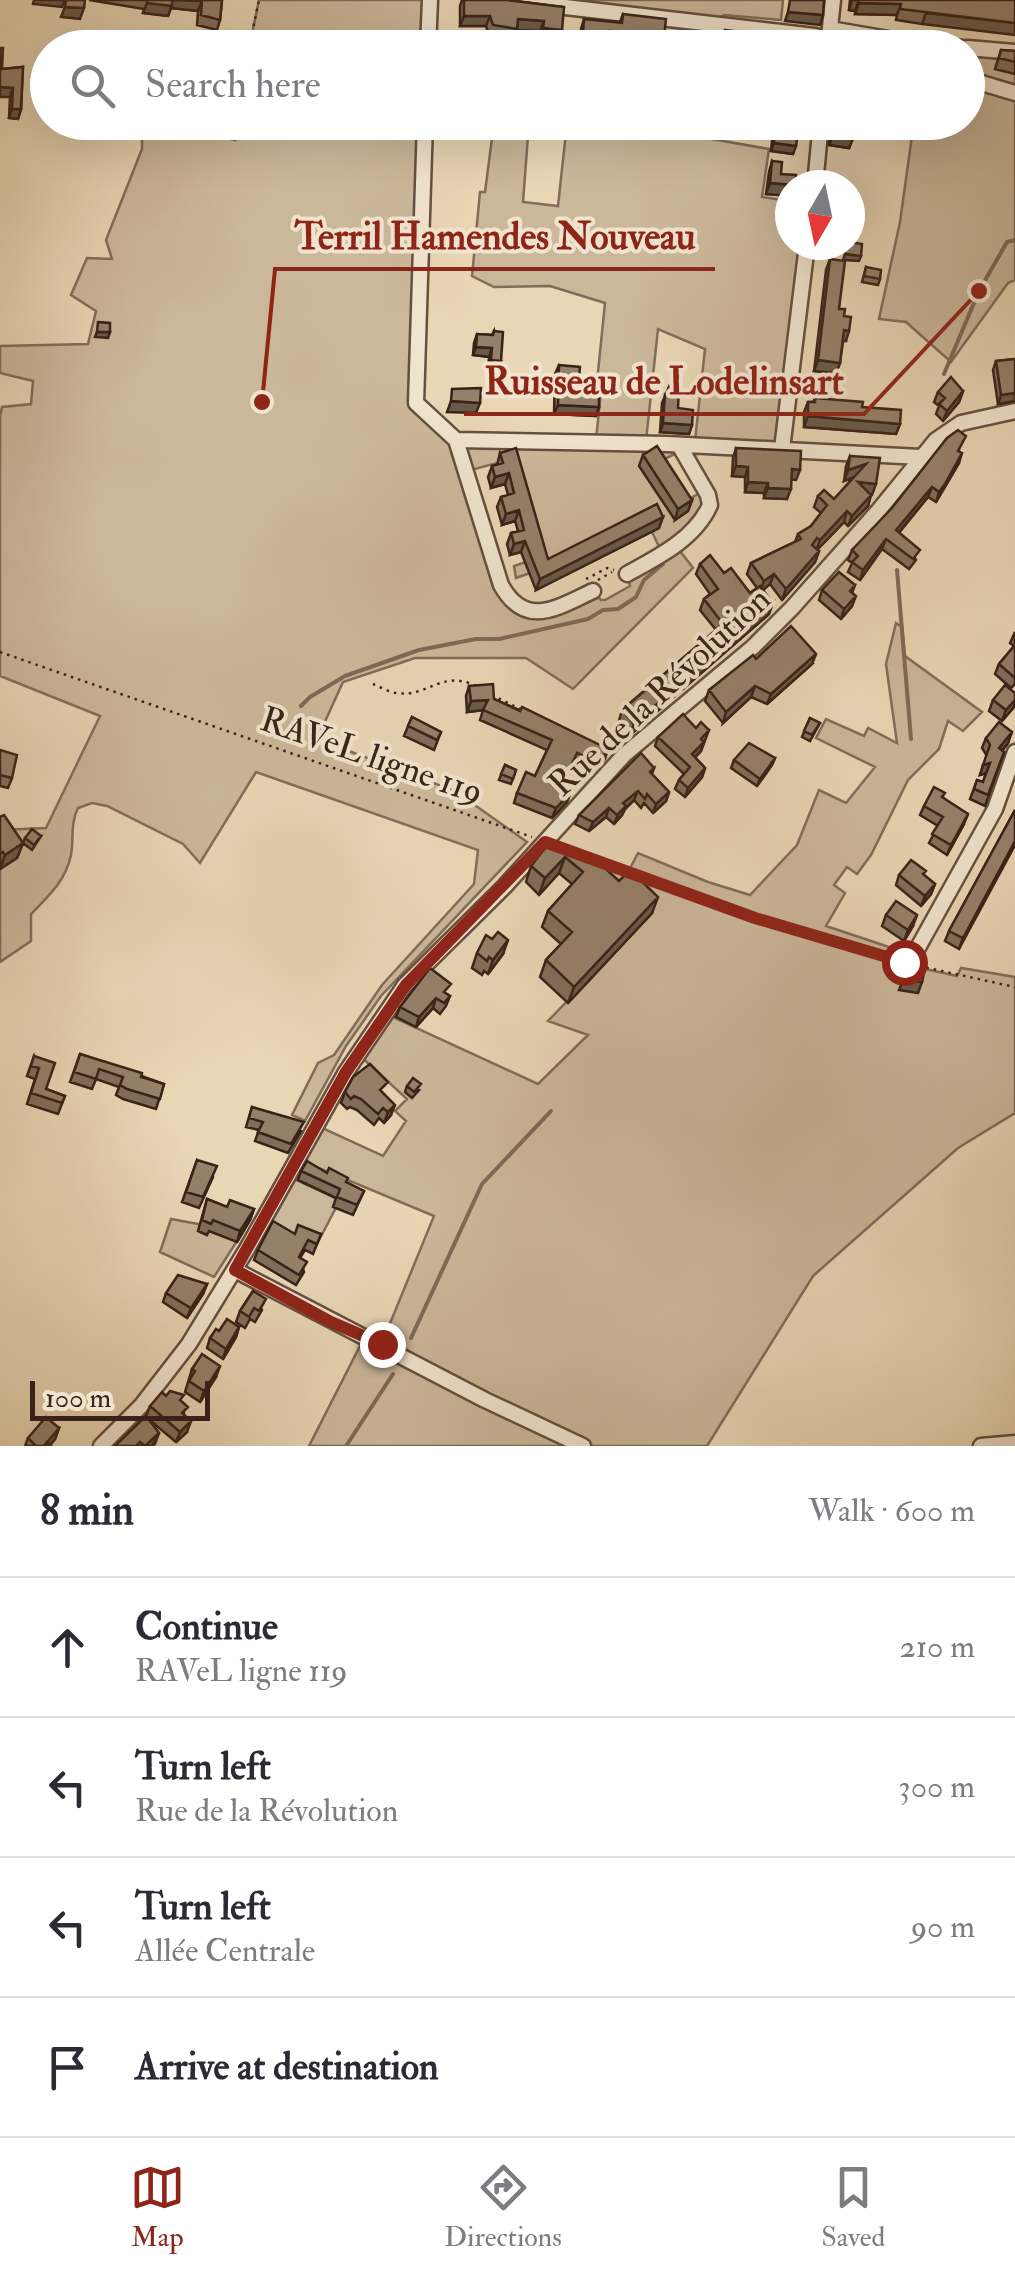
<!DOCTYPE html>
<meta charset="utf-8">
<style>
:root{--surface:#fff;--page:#f2f2f3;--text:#2b2b33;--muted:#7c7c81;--line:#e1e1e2;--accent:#8f2418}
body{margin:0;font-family:"IM FELL Double Pica",serif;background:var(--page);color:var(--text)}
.compass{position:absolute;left:775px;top:170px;width:90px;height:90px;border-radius:50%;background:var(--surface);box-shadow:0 10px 40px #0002;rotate:189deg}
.scale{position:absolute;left:30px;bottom:25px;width:180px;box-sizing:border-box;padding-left:10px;border:5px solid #392218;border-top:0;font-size:28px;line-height:35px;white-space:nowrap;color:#392218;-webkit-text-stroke:8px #f1e4cf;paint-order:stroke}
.stop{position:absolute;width:30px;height:30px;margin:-22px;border:8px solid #8f2418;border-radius:50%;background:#fff}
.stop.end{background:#8f2418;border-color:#fff;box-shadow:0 2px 10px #0008}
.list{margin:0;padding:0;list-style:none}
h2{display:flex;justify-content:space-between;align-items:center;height:130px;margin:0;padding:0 40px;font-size:42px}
h2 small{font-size:32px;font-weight:400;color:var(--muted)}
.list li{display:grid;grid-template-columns:65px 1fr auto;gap:30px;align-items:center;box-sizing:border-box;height:140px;padding:0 40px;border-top:2px solid var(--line)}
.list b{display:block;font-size:38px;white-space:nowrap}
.list p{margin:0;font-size:32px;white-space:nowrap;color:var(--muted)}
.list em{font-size:32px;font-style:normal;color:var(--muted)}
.icon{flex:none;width:55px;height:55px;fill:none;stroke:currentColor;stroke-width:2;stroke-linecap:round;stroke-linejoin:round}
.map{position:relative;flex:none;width:1015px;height:1446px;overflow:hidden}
.search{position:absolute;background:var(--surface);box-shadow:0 10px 40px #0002;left:30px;right:30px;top:30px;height:110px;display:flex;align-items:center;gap:25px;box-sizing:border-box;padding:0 35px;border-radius:55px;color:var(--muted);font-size:38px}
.sheet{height:690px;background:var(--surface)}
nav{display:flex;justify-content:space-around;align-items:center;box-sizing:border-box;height:140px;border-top:2px solid var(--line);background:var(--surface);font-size:28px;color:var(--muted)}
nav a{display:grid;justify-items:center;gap:5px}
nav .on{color:var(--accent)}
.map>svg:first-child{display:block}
</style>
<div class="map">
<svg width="1015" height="1446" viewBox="0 0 1015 1446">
<rect width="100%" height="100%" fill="#e9d6b5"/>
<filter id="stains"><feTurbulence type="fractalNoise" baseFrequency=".002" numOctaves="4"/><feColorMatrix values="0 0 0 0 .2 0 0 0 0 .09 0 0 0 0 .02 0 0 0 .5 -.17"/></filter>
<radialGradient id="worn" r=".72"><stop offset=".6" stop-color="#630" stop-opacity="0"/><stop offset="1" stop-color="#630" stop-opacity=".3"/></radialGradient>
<path fill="#cbb79a" stroke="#826c59" stroke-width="2.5" d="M259 0H423L432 48H249Z
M540 0H783L781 20 724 15 717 19Z
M968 53 1015 63V280L1008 283 951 362 906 322 879 319 900 222 912 136 900 123 968 122Z
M142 123H190V130L235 140 238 123H431L421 395 440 429 456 440 667 444 675 454 656 463 683 502 702 492 705 505 684 533 660 549 652 532 659 527 516 578 514 566 540 557 512 459 467 471 503 590 530 614 593 591 601 600H605L630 586 627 574 653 560 680 551 693 568 573 689 526 658H415L343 682 317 739 455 791 527 842 381 996 346 1046 305 1121 292 1115 318 1063 334 1055 382 985 474 884 478 850 256 772 200 863 183 844 107 806 92 803 78 808C70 824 74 838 71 855 66 880 49 896 31 914V941L0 962V830L46 828 100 716 0 676V416L2 407 31 404 33 381 0 373V346L88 344 96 311 71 295 87 258 112 259 106 240 142 149Z
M494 123H529L523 202 558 206 567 123H707L706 138 769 149 762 197 790 201V245H803L779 445 695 441 705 349 658 329 646 441 596 440 601 391 597 382 605 303 550 286 494 287 472 276 480 192H485Z
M896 623 902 627 905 656 982 712 963 731 948 721 939 749 908 780 871 855 857 874 847 867 834 885 845 893 826 926 904 952 898 961 726 907 724 912 903 964 957 976 961 968 1015 977V1113L958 1148 813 1276 707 1446H309L361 1344 382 1343 434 1216 297 1159 316 1125 383 1156 406 1121 395 1111 407 1099 358 1054 386 1014 538 1084 588 1035 548 1021 652 913 625 887 550 844 628 872 638 853 708 882 750 895 797 845 819 790 846 803 875 767 816 738 826 719 864 736 868 728 897 743 886 664Z
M288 1176 340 1200 317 1244 280 1229 264 1219Z
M171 1219 198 1224 237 1241 214 1277 160 1252Z"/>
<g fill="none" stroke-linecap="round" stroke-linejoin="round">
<path stroke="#7f6956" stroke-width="4" d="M944 374 979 291 1007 242 1015 240
M897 570 911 739
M301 706 310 697 345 676 419 650 476 639H499L588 619 603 610 618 609 636 597 644 580 663 564
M411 1338 482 1184 551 1111
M346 1446 393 1374"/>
<defs>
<path id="minor" d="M505 0 815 36 860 48
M830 29 906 42 963 48
M829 37 833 0
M428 48 430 0
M968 48 1015 52
M968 79 1015 93
M425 122 416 403 456 440 667 444 921 457
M815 185 821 122
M456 440 501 585C526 630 558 607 593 591
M782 449 807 245
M627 574C658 557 695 539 710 505L708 495 679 445
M915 953 995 809 1015 752
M235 1270 485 1400 583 1446
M101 1446 141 1406 189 1344 247 1249 346 1072 405 985 505 886 624 755 753 647 792 608 879 510 936 440 961 423 1015 411
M981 1446 1015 1443"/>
</defs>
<use href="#minor" stroke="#654f3f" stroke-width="19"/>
<path stroke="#392218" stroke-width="2.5" stroke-dasharray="2.5 5" stroke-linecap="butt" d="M249 48 259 0
M235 140 238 122
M586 579 607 568 614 570
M598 580 612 572
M0 652 532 837
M373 684C380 687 389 692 396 693 428 698 441 669 476 686
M492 695 520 709
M596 861 755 917 907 963
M919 966 1015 987"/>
<use href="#minor" stroke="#f1e4cf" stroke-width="14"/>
</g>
<path fill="#806e5b" stroke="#392218" stroke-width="2.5" d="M89 0H222L220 20 217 30 197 25 198 11 171 8 168 16 143 13 144 9Z
M462 0H507L564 7 558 40 539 38 540 31 517 30 513 39 489 35 486 26H460V6Z
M850 0H1015L922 24 896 20 897 15 855 14V11L849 10Z
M623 14 664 38 660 48 609 42 607 48H579L581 29 584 19 620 22Z
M1001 50 1015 51V74L995 69Z
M23 67 21 109 18 119 9 118 10 97 2 69Z
M774 122H813L809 134 798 132 793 154 771 151Z
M830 122H852L853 138 849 148 829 145Z
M772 161 790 185V196L766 194 769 172Z
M830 259 839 309 844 316 846 341H843L840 363 836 373 814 371 826 270Z
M866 267 880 279 878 285 862 282Z
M494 331 498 370 488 369 489 357 473 355 474 343 477 334 492 335Z
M1015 359V401L998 404 993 370 996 361Z
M559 365 579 377 599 407 596 416 554 414 555 374Z
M669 387 678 408 692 425 689 434 660 432 662 403Z
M963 391 959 402 943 421 936 414 939 406 934 402 938 392Z
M815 398 862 407 900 424 896 434 804 427V412L808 402H813Z
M736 448 796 480 791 479 787 499 764 498V493L745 492V477L732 476 733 458Z
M959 451V463L936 502 928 497 899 533 916 560 909 569 882 549 860 580 848 572 852 563 848 560 852 550Z
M500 453 548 559 659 528 536 590 521 552 510 555 507 544 511 533 518 531 515 521 502 525 497 507 501 497 508 495 505 484 491 488 488 477 492 466 497 465Z
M643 455 692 500 688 511 675 520 639 466Z
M850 456 872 495 871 494 868 506 848 526 844 522 817 550 819 551 815 562 782 600 770 584 763 590 769 614 630 735 619 721 622 710 716 630 700 610 704 599 710 594 696 574 700 564 724 573 750 593 757 588 747 574 751 563 795 542 798 534 811 526 821 513 814 507 818 496 834 499 853 478 844 481 846 466Z
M855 585 852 593V606L841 619 819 600 822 590Z
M1015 632V684L1011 688 995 674 999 664 1014 646 1010 643Z
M756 659 812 664 767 704 751 697 723 723 705 701 709 690Z
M469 686 494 699 608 749 605 759 599 767 593 764 590 770 573 763 562 788 567 802 552 818 514 803 517 793 535 776 547 750 480 720 483 710 467 712 466 696Z
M993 700 1014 707 1002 721 989 711Z
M412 717 441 732 434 750 404 736Z
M810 718 820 723 810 741 802 737Z
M696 728 709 730 701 751 695 757 705 768 702 777 685 797 675 789 679 780 684 774 655 746 658 737Z
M986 738 1008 743 1002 751 1004 752 985 806 970 799 977 780 983 782 986 773 980 775 987 756 982 748Z
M0 750 12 778 8 788 0 786Z
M775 758 772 765 757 786 731 768 734 760Z
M505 765 516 770 511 784 499 780Z
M654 768 652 774 669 792 666 801 653 813 644 803 641 808 634 800 625 809 622 815 614 824 606 817 589 831 575 824 579 815Z
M943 797 964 824 947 855 929 843 938 826 920 815 924 806Z
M1015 810 959 949 945 941 949 931Z
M0 817 23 843 17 858 0 869Z
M41 836 32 850 23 843 25 838Z
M549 843 652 913 568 1003 540 977 546 960 561 944 542 927 548 911 572 884 559 873 539 895 526 882 531 866Z
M899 875H924L935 884 931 894 921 906 896 885Z
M886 915 913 926 904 941 882 926Z
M477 953 503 954 488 974 484 971 482 975 472 968Z
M447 994 450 996 446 1006 440 1014 433 1008 416 1027 396 1017 400 1007Z
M80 1054 164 1084 156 1109 123 1099 116 1095 119 1087 96 1079 92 1089 70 1082Z
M34 1056 46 1089 65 1096 58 1114 27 1104 35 1079 27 1076Z
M407 1086 419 1090 412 1098 405 1092Z
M345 1092 383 1093 391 1115 384 1123 379 1118 374 1125 357 1110 350 1107 347 1109 341 1103Z
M252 1107 301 1131 288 1153 255 1141 259 1130 246 1127Z
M197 1160 213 1177 199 1208 182 1202Z
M301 1171 327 1173 364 1191 353 1215 333 1207 336 1198 298 1180Z
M207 1199 227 1207 254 1209 250 1220 237 1242 209 1231 207 1235 198 1231Z
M295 1234H321L313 1254 305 1250 300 1258 304 1272 296 1285 254 1260 258 1250Z
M207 1284 203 1294 187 1318 163 1302 166 1293Z
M253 1291 262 1310 255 1322 250 1319 245 1328 236 1322 240 1311Z
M239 1327 236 1337 223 1359 207 1348 210 1338 219 1331Z
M192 1369 216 1377 200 1402 185 1392Z
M166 1396 182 1402 187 1432 176 1442 146 1417 159 1433 155 1444 152 1446H115L146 1416 150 1406Z
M59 1428 55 1439 50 1445 51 1446H25L28 1438Z"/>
<path fill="#685a4a" stroke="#392218" stroke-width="2.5" d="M34 0H65L62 7 33 4Z
M172 0 202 1 198 11 171 8 168 16 143 13 147 3Z
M852 0H859L855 11 849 10Z
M859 3 901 4 897 15 855 14Z
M65 7 84 8 80 19 61 17Z
M788 12 823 15 820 25 785 21Z
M926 13 1015 23V35L922 24Z
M464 16H490L486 26H460Z
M518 19 544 21 540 31 517 30Z
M543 28 562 30 558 40 539 38Z
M610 31 664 38 660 48 606 42Z
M594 40 609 42 607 48H581L582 45Z
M0 87 13 88 10 97H0Z
M12 109H21L18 119 9 118Z
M799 124 812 126 809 134 796 132Z
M833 135 853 138 849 148 829 145Z
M774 143 796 146 793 154 771 151Z
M770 183 790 185V196L766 194Z
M845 254 861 256 859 261 843 260Z
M844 330 849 331 846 341H840Z
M97 332H110L108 338 95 337Z
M476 347 492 348 489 357 473 355Z
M491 360 501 361 498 370 488 369Z
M818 360 840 363 836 373 814 371Z
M963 391 959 402 943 421 947 411Z
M1015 393V401L998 404 1001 395Z
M451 401 480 403 476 413 447 412Z
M558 405 599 407 596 416 554 414Z
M808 416 900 424 896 434 804 427Z
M663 423 692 425 689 434 660 432Z
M962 453 959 463 936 502 939 492Z
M866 464 862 474 844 481 848 470Z
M736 466 748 467 745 477 732 476Z
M792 469 800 470 796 480 788 479Z
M509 473 505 484 491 488 495 477Z
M748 482 768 483 764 493 745 492Z
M858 482 876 484 872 495 854 493Z
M932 487 928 497 892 540 896 530Z
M768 488 791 489 787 499 764 498Z
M871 495 868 506 848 526 852 516Z
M692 500 688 511 675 520 678 509Z
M519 510 515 521 502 525 506 514Z
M847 511 844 522 816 551 820 540Z
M663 517 659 528 536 590 540 579Z
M886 539 882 549 860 580 863 570Z
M525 541 521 552 510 555 514 544Z
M819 551 815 562 782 600 786 589Z
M774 574 770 584 760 592 764 581Z
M856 596 852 606 841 619 844 609Z
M773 603 769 614 630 735 634 724Z
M816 654 812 664 767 704 771 694Z
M755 686 751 697 723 723 726 712Z
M488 700 485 710 467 712 471 701Z
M1015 700 1014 707 1002 721 1006 710Z
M1012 732 1008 743 995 759 999 748Z
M704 742 701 751 689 763 692 754Z
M775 758 772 765 757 786 760 779Z
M990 763 987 773 980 775 983 765Z
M705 768 702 777 685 797 688 788Z
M638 791 634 800 625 809 622 815 614 824 623 803Z
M571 792 567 802 552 818 556 808Z
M669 792 666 801 653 813 656 804Z
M609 808 606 817 589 831 593 822Z
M968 814 964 824 947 855 951 845Z
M1015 841V845L959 949 963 938Z
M23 843 17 858 0 869 5 855Z
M565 857 559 873 539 895 545 878Z
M935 884 931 894 921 906 925 896Z
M658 897 652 913 568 1003 574 987Z
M917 915 913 926 904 941 908 930Z
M508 940 503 954 488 974 493 960Z
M903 980 922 982 918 993 899 990Z
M436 998 433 1008 416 1027 419 1017Z
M395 1105 391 1115 384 1123 388 1112Z
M254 1209 250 1220 237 1242 240 1231Z
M207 1284 203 1294 187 1318 191 1308Z
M239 1327 236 1337 223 1359 226 1349Z
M220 1366 216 1377 200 1402 204 1391Z
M191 1421 187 1432 176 1442 180 1432Z
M59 1428 55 1439 49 1446H43Z
M159 1433 152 1446H145Z"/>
<path fill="#95806a" stroke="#392218" stroke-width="2.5" d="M66 0H85L84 8 65 7Z
M147 0H172V6L147 3Z
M191 0H222L220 20 201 15 202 1Z
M464 0H507L564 7 562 30 543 28 544 21 518 19 517 29 493 25 490 16H464Z
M790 0H824L823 15 788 12Z
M859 0H1015V23L900 9 901 4 859 3Z
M623 14 666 19 664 38 610 31 609 42 594 40 593 46 582 45 584 19 622 23Z
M725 30 742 32 740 48H724Z
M797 39 824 43 823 48H796Z
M504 43 516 44V48H504Z
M0 48H3L2 69 23 67 21 109H12L13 88 0 87Z
M1001 50 1015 51V62L999 58Z
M776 122H813L812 126 799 124 796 146 774 143Z
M834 122H852L853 138 833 135Z
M772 161 782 162 781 174 796 175 795 185 770 183Z
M829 177 842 180 841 185H821Z
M850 190 857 192 853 204H850Z
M850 242 862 244 861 256 845 254 846 245H850Z
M830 259 845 261 839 309H845L844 316 851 317 849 331 844 330 840 363 818 360Z
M866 267 881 270 880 279 864 276Z
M98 322 110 323V332H97Z
M494 331 503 332 501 361 491 360 492 348 476 347 477 334 493 335Z
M1015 359V393L1001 395 996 361Z
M559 365 580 367 579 377 599 378V407L558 405Z
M951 377 963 391 947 411 939 404 945 398 938 392Z
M669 387 679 388 678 408 693 410 692 425 663 423 665 394H668Z
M481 388 480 403 451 401 452 389Z
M815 398 863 402 862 407 901 410 900 424 808 416V402H815Z
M958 430 966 436 958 451 962 453 945 484 939 492 932 487 896 530 920 550 913 559 886 539 863 570 852 562 858 556 852 550 892 508 947 438Z
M657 446 692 500 678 509 643 455Z
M516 448 548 559 657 504 663 517 540 579 525 541 514 544 511 533 524 530 519 510 506 514 501 497 514 493 509 473 495 477 492 466 503 463 500 453Z
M736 448 801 451 800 470 792 469 791 489 768 488V483L748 482V467L736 466Z
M850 456 880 458 876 484 858 482 871 495 852 516 847 511 820 540 817 538 812 545 819 551 786 589 774 574 764 581 751 563 801 539 798 534 811 526 827 505 818 496 824 490 834 499 866 464 848 470Z
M710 555 724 573 731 568 750 593 760 586 773 603 634 724 622 710 723 624 704 599 718 589 700 564Z
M839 572 855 585 850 591 856 596 844 609 822 590Z
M791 626 816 654 771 694 755 686 726 712 709 690 753 655 756 659Z
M1015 645V678L999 664Z
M493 684 494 699 520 711 522 707 608 749 603 757 597 754 593 760 577 753 561 788 571 792 556 808 517 793 526 772 535 776 552 740 483 710 488 700 471 701 469 686Z
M1005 685 1015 693V700L1006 710 993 700Z
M683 714 696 728 701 722 709 730 701 739 704 742 692 754 705 768 688 788 679 780 690 767 658 737Z
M412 717 441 732 437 740 408 726Z
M810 718 820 723 812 735 804 731Z
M999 722 1012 732 999 748 1004 752 988 795 974 789 977 780 983 782 990 763 983 765 990 745 986 738Z
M749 743 775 758 760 779 734 760Z
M0 750 17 755 12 778 0 775Z
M641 753 654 768 650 772 669 792 656 804 647 794 645 799 638 791 623 803 626 806 617 815 609 808 593 822 579 815Z
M505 765 516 770 513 779 501 774Z
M934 787 945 793 942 797 968 814 951 845 932 834 943 817 924 806Z
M1015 810V841L963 938 949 931Z
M4 815 23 843 5 855 3 852 0 854V817Z
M32 829 41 836 34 845 25 838Z
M549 843 595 859 619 881 630 870 658 897 574 987 546 960 572 932 548 911 583 872 565 857 545 878 531 866Z
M911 860 926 871 923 874 935 884 925 896 899 875Z
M896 901 917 915 908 930 886 915Z
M498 932 508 940 493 960 489 957 487 961 477 953 486 935 492 939Z
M430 968 451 984 444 992 450 996 444 1003 436 998 419 1017 400 1007Z
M904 970 924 973 922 982 903 980Z
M80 1054 142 1073 141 1077 164 1084 160 1099 127 1089 120 1085 123 1077 99 1069 96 1079 74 1072Z
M34 1056 55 1063 46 1089 65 1096 62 1103 31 1093 39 1068 31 1066Z
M370 1064 388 1082 380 1090 395 1105 388 1112 383 1108 378 1114 361 1099 354 1096 351 1099 345 1092 353 1077Z
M413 1078 421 1084 414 1092 407 1086Z
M252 1107 304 1122 291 1144 258 1132 263 1122 249 1118Z
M197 1160 217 1166 203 1197 186 1192Z
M307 1161 327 1173 329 1168 348 1178 346 1182 364 1191 357 1205 337 1197 340 1189 301 1171Z
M207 1199 227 1207 230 1200 254 1209 240 1231 213 1220 211 1224 202 1220Z
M273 1221 295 1234 298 1225 321 1234 317 1244 308 1240 299 1257 307 1262 299 1275 258 1250Z
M178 1275 207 1284 191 1308 166 1293Z
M253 1291 266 1299 259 1311 254 1308 249 1317 240 1311Z
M227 1319 239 1327 226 1349 210 1338 216 1329 219 1331Z
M202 1354 220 1366 204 1391 189 1381 195 1371 192 1369Z
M170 1391 184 1395 180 1400 188 1407 182 1413 191 1421 180 1432 150 1406 162 1392 166 1396Z
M146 1416 159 1433 145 1446 140 1442 136 1446H115Z
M46 1417 59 1428 44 1446 47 1442 51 1446H36L28 1438Z"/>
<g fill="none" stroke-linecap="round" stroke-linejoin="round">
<path stroke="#8f2418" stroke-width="12" d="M382 1344 331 1322 235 1270 346 1072 406 985 545 842 755 918 904 962"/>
</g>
<g text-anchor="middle" stroke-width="8" stroke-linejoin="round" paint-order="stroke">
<g font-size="35" fill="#392218" stroke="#f1e4cf">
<text transform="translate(659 691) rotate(-43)" y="12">Rue de la Révolution</text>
<text transform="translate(372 755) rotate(19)" y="12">RAVeL ligne 119</text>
</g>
</g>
<path fill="none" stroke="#8f2418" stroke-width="4" d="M262 402L275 269H715M979 291L864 414H464"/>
<g fill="#8f2418" stroke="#f1e4cf" stroke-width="4">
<circle cx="262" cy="402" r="10"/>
<circle cx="979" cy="291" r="10"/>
</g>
<g font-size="38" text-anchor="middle" font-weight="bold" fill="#8f2418" stroke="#f1e4cf" stroke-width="8" stroke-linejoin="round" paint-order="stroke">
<text x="495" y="249">Terril Hamendes Nouveau</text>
<text x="664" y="394">Ruisseau de Lodelinsart</text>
</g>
<rect width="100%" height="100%" filter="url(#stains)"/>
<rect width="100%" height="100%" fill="url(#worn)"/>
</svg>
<svg class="compass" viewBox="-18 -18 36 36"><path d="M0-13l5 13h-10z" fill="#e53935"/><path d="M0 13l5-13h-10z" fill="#7c7c81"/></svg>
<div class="scale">100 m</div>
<div class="stop" style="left:904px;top:962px"></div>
<div class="stop end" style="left:382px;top:1344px"></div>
<div class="search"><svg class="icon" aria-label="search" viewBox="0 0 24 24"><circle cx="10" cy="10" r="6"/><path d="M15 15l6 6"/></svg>Search here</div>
</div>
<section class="sheet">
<h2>8 min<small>Walk · 600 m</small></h2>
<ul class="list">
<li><svg class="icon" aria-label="ahead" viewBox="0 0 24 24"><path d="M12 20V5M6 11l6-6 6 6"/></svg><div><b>Continue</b><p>RAVeL ligne 119</p></div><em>210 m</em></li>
<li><svg class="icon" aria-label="left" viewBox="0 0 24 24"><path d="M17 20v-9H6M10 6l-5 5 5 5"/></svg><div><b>Turn left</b><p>Rue de la Révolution</p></div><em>300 m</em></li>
<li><svg class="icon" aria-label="left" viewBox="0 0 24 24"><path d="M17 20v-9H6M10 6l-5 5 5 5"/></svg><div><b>Turn left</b><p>Allée Centrale</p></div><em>90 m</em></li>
<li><svg class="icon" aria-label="arrive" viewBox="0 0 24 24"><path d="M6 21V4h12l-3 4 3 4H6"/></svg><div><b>Arrive at destination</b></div></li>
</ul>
</section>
<nav>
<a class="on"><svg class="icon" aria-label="map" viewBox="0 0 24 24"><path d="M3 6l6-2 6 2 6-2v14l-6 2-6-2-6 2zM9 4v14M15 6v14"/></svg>Map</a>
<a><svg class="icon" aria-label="directions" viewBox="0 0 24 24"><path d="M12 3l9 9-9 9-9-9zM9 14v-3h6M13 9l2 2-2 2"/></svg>Directions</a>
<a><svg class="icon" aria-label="saved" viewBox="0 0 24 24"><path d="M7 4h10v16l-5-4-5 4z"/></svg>Saved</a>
</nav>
